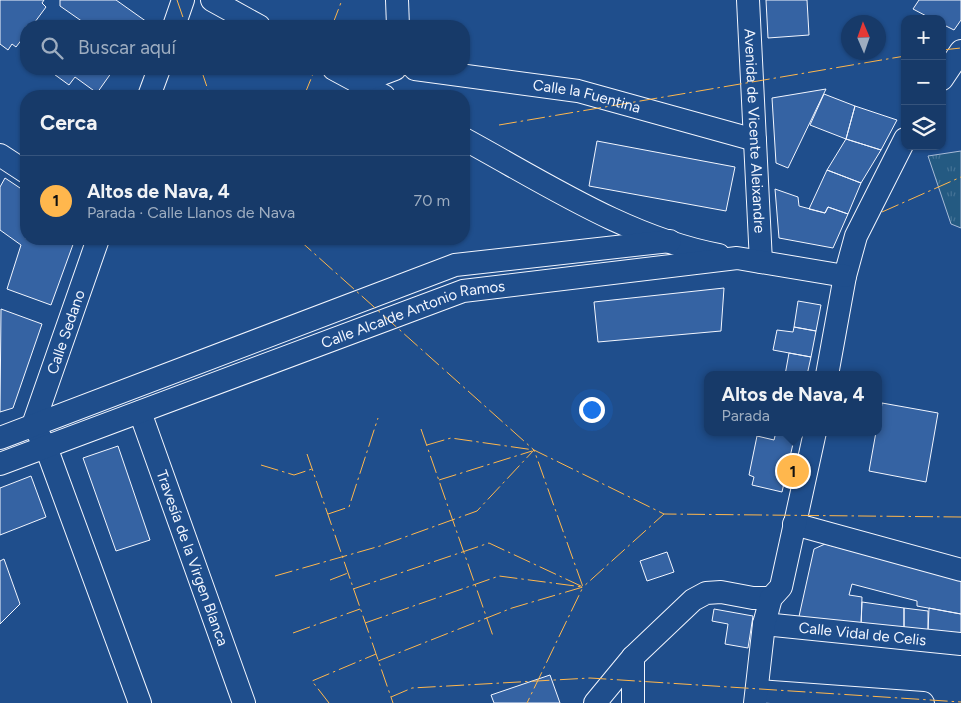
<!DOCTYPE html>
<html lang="es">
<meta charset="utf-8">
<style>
:root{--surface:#173a69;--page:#244571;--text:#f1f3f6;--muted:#9eadc0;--line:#36547d;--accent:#ffb74d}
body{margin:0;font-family:Figtree,sans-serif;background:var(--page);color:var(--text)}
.controls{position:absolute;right:15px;top:15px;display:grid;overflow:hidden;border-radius:10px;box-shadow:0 1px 4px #0004}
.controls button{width:45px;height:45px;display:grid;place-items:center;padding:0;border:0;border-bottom:1px solid var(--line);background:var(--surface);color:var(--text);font:25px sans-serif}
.compass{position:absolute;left:841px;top:15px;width:45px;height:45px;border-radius:50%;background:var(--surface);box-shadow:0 1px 4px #0004;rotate:358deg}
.you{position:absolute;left:591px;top:409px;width:18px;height:18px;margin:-12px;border:4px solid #fff;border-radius:50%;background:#1a73e8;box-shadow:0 0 0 8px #1a73e833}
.badge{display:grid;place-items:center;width:32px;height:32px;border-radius:50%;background:var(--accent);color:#111;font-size:16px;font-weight:700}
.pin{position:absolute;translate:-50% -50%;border:2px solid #fff;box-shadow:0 1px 5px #0006}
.popup{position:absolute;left:704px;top:371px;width:178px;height:65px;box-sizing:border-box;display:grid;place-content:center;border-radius:10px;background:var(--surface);filter:drop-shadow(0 1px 4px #0005);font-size:16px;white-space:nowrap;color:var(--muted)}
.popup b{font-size:19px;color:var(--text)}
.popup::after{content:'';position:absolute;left:50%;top:100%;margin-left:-10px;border:10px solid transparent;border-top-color:var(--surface)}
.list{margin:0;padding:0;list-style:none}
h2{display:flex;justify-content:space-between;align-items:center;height:65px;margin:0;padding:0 20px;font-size:21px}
h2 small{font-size:16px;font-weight:400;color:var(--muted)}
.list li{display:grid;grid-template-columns:32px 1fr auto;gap:15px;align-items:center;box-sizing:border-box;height:90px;padding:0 20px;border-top:1px solid var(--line)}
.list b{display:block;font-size:19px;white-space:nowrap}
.list p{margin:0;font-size:16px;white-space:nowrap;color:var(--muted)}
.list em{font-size:16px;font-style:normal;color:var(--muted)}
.icon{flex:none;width:28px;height:28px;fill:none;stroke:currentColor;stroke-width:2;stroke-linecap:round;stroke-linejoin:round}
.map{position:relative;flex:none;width:961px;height:703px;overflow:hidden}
.search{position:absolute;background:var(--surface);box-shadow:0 1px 4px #0004;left:20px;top:20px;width:450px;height:55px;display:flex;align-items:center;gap:12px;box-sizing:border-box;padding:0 18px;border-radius:20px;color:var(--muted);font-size:19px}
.panel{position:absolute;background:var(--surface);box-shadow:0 1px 4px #0004;left:20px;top:90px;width:450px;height:155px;border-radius:20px}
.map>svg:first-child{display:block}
</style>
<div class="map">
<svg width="961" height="703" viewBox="0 0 961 703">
<defs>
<pattern id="grass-tufts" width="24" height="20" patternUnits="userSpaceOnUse" patternTransform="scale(1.25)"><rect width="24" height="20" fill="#245a82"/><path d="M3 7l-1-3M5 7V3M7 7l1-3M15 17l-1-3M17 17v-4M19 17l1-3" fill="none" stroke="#447295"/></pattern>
</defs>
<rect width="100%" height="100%" fill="#1f4e8c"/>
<path fill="url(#grass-tufts)" stroke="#a8bbd7" d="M961 151V228L951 224 928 156Z"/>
<path fill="#3563a3" stroke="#f2f6ff" d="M0 0H44L42 3 46 7 32 26H26V34L16 47 12 44 8 50 0 44Z
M60 0H116L147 22 144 26H80L83 22 60 6Z
M766 0H807L809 35 768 38Z
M919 0H961V20L954 30 942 24V19H932L913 9Z
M47 69H114L97 93 75 77 69 85Z
M826 89 788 168 776 163 772 98Z
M824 94 855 106 846 139 810 125Z
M855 106 897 120 881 150 846 139Z
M846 139 881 150 861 183 827 170Z
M597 141 735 167 726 211 589 186Z
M827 170 861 183 848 214 828 207 825 213 809 209Z
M5 178 26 192V239H75L51 305 7 289 21 245 0 230V187Z
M775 189 798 197 799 206 825 213 828 207 848 214 833 248 779 238Z
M724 288 721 331 598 342 594 302Z
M798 301 821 305 816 331 794 327Z
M1 309 42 324 13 408 0 412Z
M794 327 816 331 811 357 773 350 777 330 793 332Z
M789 353 811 357 807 375H785Z
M882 403 938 413 926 482 869 471 876 432H878Z
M776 432 795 435 782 492 752 485 754 477 749 475 757 436 774 440Z
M118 446 150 540 116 551 83 458Z
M31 476 46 517 0 535V488Z
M825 544 961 580V614L917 606V601L852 584 849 595 862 597 861 626 798 621 814 549Z
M667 552 674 572 647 581 640 561Z
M4 559 20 604 0 624V561Z
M862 602 904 608V630L861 626Z
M904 608 928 611V632L904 630Z
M929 608 961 614V635L928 632Z
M714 609 753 616 748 648 725 644 728 624 712 621Z
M550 675 560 703H494L491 695Z"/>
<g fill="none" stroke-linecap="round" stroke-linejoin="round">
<defs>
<g id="minor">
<path d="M212 0 259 26"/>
<path d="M397 0 398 26"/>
<path id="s1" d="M748 0 761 262"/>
<path d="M174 26 183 0"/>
<path d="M334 69 384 96"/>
<path id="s2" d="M415 69 578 91 755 140"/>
<path d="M942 79 961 51"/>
<path d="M358 83 395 69"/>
<path d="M149 96 159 69"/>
<path d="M464 139C545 183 628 238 719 255"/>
<path d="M0 155 26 172"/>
<path d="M98 239 33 425 46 447 140 703"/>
<path d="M827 375 845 276 856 236 905 139"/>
<path id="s3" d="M140 412 244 703"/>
<path d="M0 438 455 265 670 241"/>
<path id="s4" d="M0 464 463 291 737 258 845 276"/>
<path d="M794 524 961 570"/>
<path id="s5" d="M764 624 961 644"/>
<path d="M757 691 923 703"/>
<path d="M595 703 633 657 693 600 706 593 721 592 753 598H771"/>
<path d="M633 703V657"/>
<path d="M755 703 764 624 771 598 781 587 815 432"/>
</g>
</defs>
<use href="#minor" stroke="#f2f6ff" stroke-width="24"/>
<use href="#minor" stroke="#1f4e8c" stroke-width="22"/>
<path stroke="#ffb74d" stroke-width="1" stroke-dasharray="18 4 2.5 4" stroke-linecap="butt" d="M177 0 186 26
M332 26 342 0
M942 50 961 48
M201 69 210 96
M304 96 315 69
M499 125 905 56
M882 212 961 177
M298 239 534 450 664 514 961 517
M421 429 493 636
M427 445 451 438 534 450
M307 454 393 703
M261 465 294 475 312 469
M439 480 532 451
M328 514 349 507 378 418
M275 576 380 546 477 511 534 450
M330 580 348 573
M353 589 489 543 583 587 527 703
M365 623 499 576 583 587 534 450
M293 633 360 609
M378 661 512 608 583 587 664 514
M391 697 412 688 590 678 961 702
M329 703 312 681 376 654"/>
</g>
<g text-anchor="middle" stroke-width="4" stroke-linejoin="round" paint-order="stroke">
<g font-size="15" fill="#f2f6ff" stroke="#1f4e8c">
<text dy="5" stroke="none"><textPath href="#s2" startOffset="174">Calle la Fuentina</textPath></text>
<text dy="5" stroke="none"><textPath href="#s1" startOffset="131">Avenida de Vicente Aleixandre</textPath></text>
<text dy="5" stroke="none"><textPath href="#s4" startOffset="440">Calle Alcalde Antonio Ramos</textPath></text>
<text transform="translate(66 332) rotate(-71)" y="5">Calle Sedano</text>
<text dy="5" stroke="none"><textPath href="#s3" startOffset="155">Travesía de la Virgen Blanca</textPath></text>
<text dy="5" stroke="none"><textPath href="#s5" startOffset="99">Calle Vidal de Celis</textPath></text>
</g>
</g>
</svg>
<div class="controls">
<button>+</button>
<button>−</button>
<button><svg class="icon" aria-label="layers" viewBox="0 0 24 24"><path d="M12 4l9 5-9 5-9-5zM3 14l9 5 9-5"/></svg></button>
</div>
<svg class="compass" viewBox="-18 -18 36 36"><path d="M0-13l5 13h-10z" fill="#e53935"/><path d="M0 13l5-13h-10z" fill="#9eadc0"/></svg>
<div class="you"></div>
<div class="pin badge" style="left:793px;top:471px">1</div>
<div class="popup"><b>Altos de Nava, 4</b>Parada</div>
<div class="search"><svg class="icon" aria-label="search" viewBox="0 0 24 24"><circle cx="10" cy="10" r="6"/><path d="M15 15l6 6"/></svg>Buscar aquí</div>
<section class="panel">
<h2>Cerca<small></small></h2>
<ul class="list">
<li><span class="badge">1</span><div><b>Altos de Nava, 4</b><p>Parada · Calle Llanos de Nava</p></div><em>70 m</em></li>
</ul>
</section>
</div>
